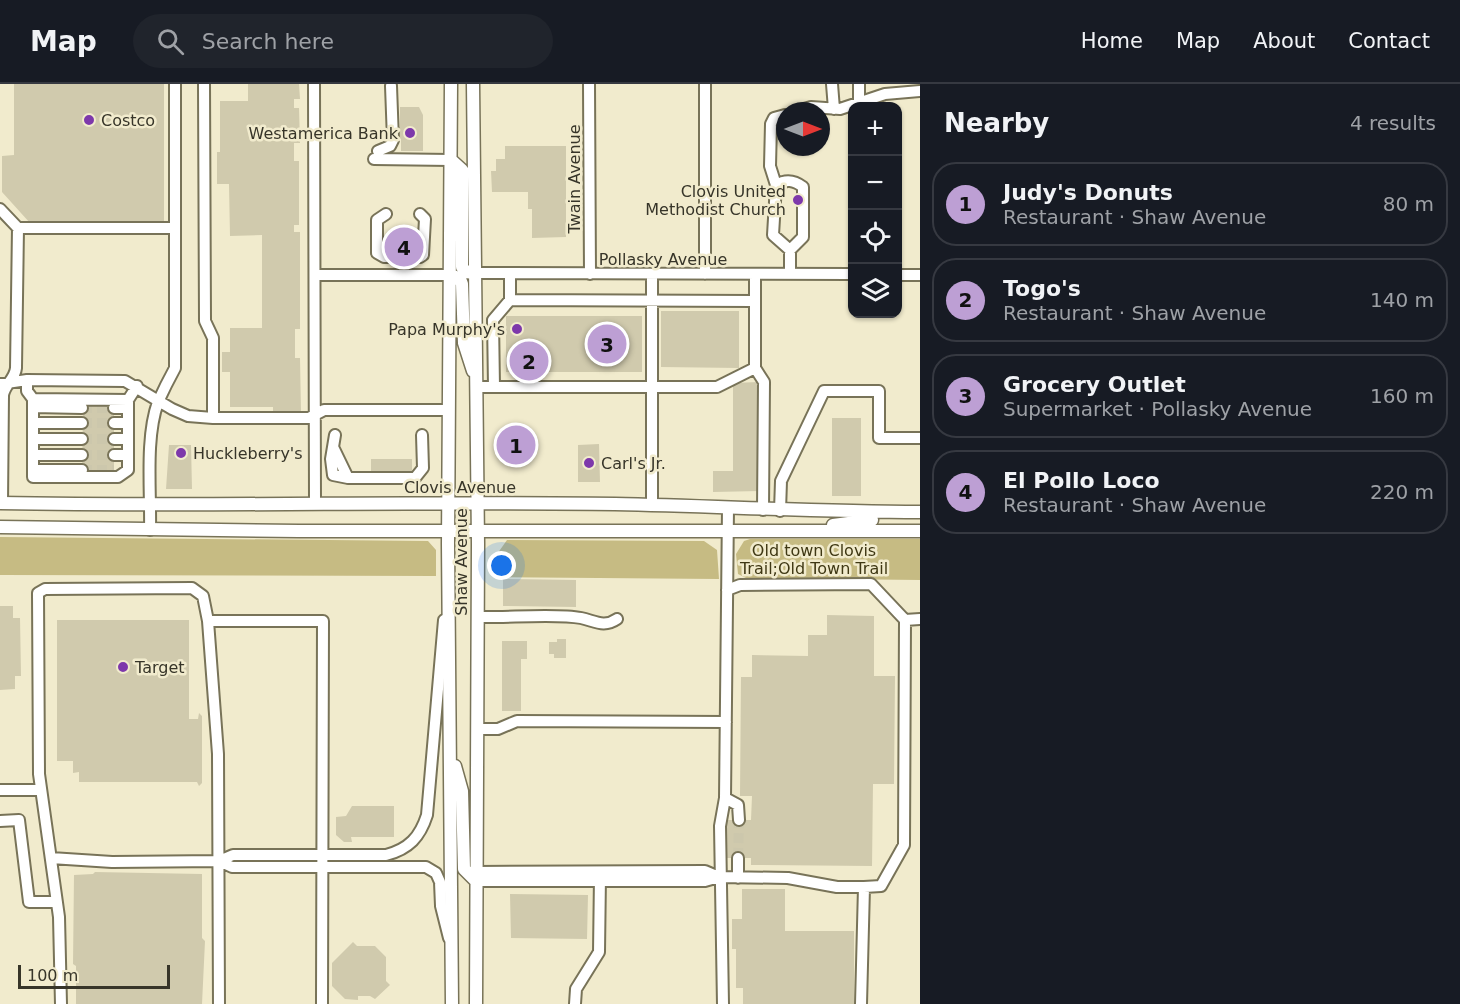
<!DOCTYPE html>
<meta charset="utf-8">
<style>
:root{--surface:#171b24;--page:#20242c;--text:#f1f3f6;--muted:#9ea1a6;--line:#363941;--accent:#bd9fd4}
body{margin:0;font-family:"DejaVu Sans",sans-serif;background:var(--page);color:var(--text)}
.controls{position:absolute;right:18px;top:18px;display:grid;overflow:hidden;border-radius:12px;box-shadow:0 2px 4px #0004}
.controls button{width:54px;height:54px;display:grid;place-items:center;padding:0;border:0;border-bottom:2px solid var(--line);background:var(--surface);color:var(--text);font:30px sans-serif}
.compass{position:absolute;left:776px;top:18px;width:54px;height:54px;border-radius:50%;background:var(--surface);box-shadow:0 2px 4px #0004;rotate:90deg}
.scale{position:absolute;left:18px;bottom:15px;width:152px;box-sizing:border-box;padding-left:6px;border:3px solid #373529;border-top:0;font-size:16px;line-height:21px;white-space:nowrap;color:#373529;-webkit-text-stroke:4px #f1ebcd;paint-order:stroke}
.you{position:absolute;left:502px;top:482px;width:21px;height:21px;margin:-15px;border:4px solid #fff;border-radius:50%;background:#1a73e8;box-shadow:0 0 0 9px #1a73e833}
.badge{display:grid;place-items:center;width:39px;height:39px;border-radius:50%;background:var(--accent);color:#111;font-size:20px;font-weight:700}
.pin{position:absolute;translate:-50% -50%;border:3px solid #fff;box-shadow:0 2px 6px #0006}
.list{margin:0;padding:0;list-style:none}
h2{display:flex;justify-content:space-between;align-items:center;height:78px;margin:0;padding:0 24px;font-size:26px}
h2 small{font-size:20px;font-weight:400;color:var(--muted)}
.list li{display:grid;grid-template-columns:39px 1fr auto;gap:18px;align-items:center;box-sizing:border-box;height:84px;margin:0 12px 12px;padding:0 12px;border:2px solid var(--line);border-radius:24px}
.list b{display:block;font-size:22px;white-space:nowrap}
.list p{margin:0;font-size:20px;white-space:nowrap;color:var(--muted)}
.list em{font-size:20px;font-style:normal;color:var(--muted)}
.icon{flex:none;width:33px;height:33px;fill:none;stroke:currentColor;stroke-width:2;stroke-linecap:round;stroke-linejoin:round}
.map{position:relative;flex:none;width:920px;height:920px;overflow:hidden}
header{display:flex;align-items:center;gap:36px;box-sizing:border-box;height:84px;padding:0 30px;background:var(--surface);border-bottom:2px solid var(--line)}
header strong{font-size:28px}
nav{display:flex;gap:33px;margin-inline-start:auto;font-size:21px}
.search{width:420px;height:54px;background:var(--page);display:flex;align-items:center;gap:15px;box-sizing:border-box;padding:0 21px;border-radius:33px;color:var(--muted);font-size:22px}
main{display:flex}
aside{flex:1;background:var(--surface)}
.map>svg:first-child{display:block}
</style>
<header>
<strong>Map</strong>
<div class="search"><svg class="icon" aria-label="search" viewBox="0 0 24 24"><circle cx="10" cy="10" r="6"/><path d="M15 15l6 6"/></svg>Search here</div>
<nav><a>Home</a><a>Map</a><a>About</a><a>Contact</a></nav>
</header>
<main>
<div class="map">
<svg width="920" height="920" viewBox="0 0 920 920">
<rect width="100%" height="100%" fill="#f1ebcd"/>
<path fill="#c6bb83" d="M0 453 428 457 436 466V492L0 491Z
M750 455H920V496L746 494 738 490 736 470 744 457Z
M507 456 704 457 717 466 719 495 493 493 495 473Z"/>
<path fill="#d0caad" d="M14 0H164V139H30L2 108V72L14 71Z
M248 0H299L300 15H294V24H299L300 59H294V77H299V141H294V148H300V245H295V274H300L301 330H273V323H230V288H222V268H230V244H262V151L230 152 229 100H217V68H220V17H248Z
M400 23H419L423 31V67H401V55H390V43H400Z
M505 62H566V153L532 154V125H528V108H492L491 87H496V75H505Z
M388 155H420L419 171H388Z
M661 227H739V284L661 283Z
M506 232H642V288H506Z
M759 298 760 407 713 408V387H733V299Z
M83 321H114V394H82Z
M832 334H861V412H832Z
M501 355H530V368H501Z
M599 360 600 398H578V361Z
M169 361H191L192 405H166Z
M371 375H412V394L371 389Z
M503 495 576 496V523L503 522Z
M0 522H13V534H20L21 592H15V605L0 606Z
M827 531 874 532V592H895L894 700H873L872 782 751 781V774H727V736H751L752 712H740L741 593H752V571L808 572V551H827Z
M57 536H189V635H198L199 629 202 632V699L199 702 197 698H79V688L73 689V677H57Z
M557 555H566V574H554V570H549V558H557Z
M502 557H527V575H521V627H502Z
M352 722H394V753H351L352 758H344L336 751V733L346 732Z
M95 788 202 790V854L205 857 202 920H76V882L73 880 74 791 93 790Z
M742 805H785V847H854V920H743V904H736V865H732V835H742Z
M510 810 588 811 587 855 511 854Z
M353 858 357 862H375L386 873V897L390 901 375 915 370 912H358V916L345 915 332 902V879Z"/>
<g fill="none" stroke-linecap="round" stroke-linejoin="round">
<path stroke="#ccc7ac" stroke-width="10" stroke-dasharray="10 5" stroke-linecap="butt" d="M82 324H114
M82 339H114
M82 355H114
M82 371H114
M82 386H114
M738 774 739 736"/>
<defs>
<path id="minor" d="M204 0 205 237 213 254V334
M314 0 315 418
M589 0 590 190
M705 0V190
M832 0 834 25
M859 19V0
M797 27 811 23 840 25 885 10 920 7
M378 67 390 62 393 56 391 2
M374 75 451 76
M776 101 770 82 771 40 774 34 785 31
M0 125 18 144H175
M386 130 377 136V169L384 173H420L423 171 425 135 420 130
M790 166 773 151 776 101C786 95 794 96 803 103V153L790 166V190
M474 189 852 190
M315 191H451
M898 191H920
M510 216 754 217
M755 284 764 298 763 426
M27 296V307L33 315V393H118L128 386V316L137 302
M0 300 27 296 125 297 172 325 188 332 213 334H309L324 326H449
M478 303H717L755 284V190
M494 303 493 236 510 216V190
M33 315 128 316
M33 323 82 324
M114 324H128
M33 339H82
M114 339H128
M335 351 333 363 348 394H415L423 384 422 351
M33 355H82
M114 355H128
M333 363 331 375 333 391 348 394
M33 371H82
M114 371H128
M33 386H82
M2 419 3 311C5 300 15 295 16 284L18 144
M652 421V190
M780 427 781 397 824 307H879V354H920
M150 446C151 407 145 354 158 318 163 307 169 295 175 284V0
M727 506 740 501 871 500 905 536 904 761 881 802 864 803 861 920
M478 533C506 534 556 529 581 534 595 537 604 544 617 535
M905 536 920 535
M477 645H498L517 637 726 638
M0 706H41
M725 714 738 721 739 736
M0 737 19 736 29 818H57
M51 774 112 778 219 777 232 783H426L436 789 440 798 441 822 449 854
M219 777 233 771H386C409 765 420 753 427 731L444 536
M719 793 788 794 837 803H864
M738 794V774
M476 797H705L719 793 705 787 476 788
M61 920 59 833 39 690 38 509 45 505 192 504 203 512 208 537
M219 920 218 670 208 537H323L322 920
M575 920 576 905 599 868 600 792
M723 920 720 742 725 714 728 424"/>
<path id="major" d="M451 0 448 460 452 920
M473 0 478 460 476 920
M451 76 462 86V183L466 188 474 189
M451 191 460 195 462 200 464 259 473 287
M0 419C205 423 410 417 615 420 717 422 818 428 920 428
M833 441 872 436
M0 443 299 447H920
M455 682 462 707 464 785 476 797"/>
</defs>
<use href="#minor" stroke="#787358" stroke-width="14"/>
<use href="#major" stroke="#787358" stroke-width="15"/>
<use href="#minor" stroke="#fff" stroke-width="10"/>
<use href="#major" stroke="#fff" stroke-width="12"/>
</g>
<g fill="#7d38ab" stroke="#f1ebcd" stroke-width="2">
<circle cx="89" cy="36" r="6"/>
<circle cx="410" cy="49" r="6"/>
<circle cx="798" cy="116" r="6"/>
<circle cx="517" cy="245" r="6"/>
<circle cx="181" cy="369" r="6"/>
<circle cx="589" cy="379" r="6"/>
<circle cx="123" cy="583" r="6"/>
</g>
<g text-anchor="middle" stroke-width="5" stroke-linejoin="round" paint-order="stroke">
<g font-size="16" fill="#373529" stroke="#f1ebcd" text-anchor="start">
<text x="101" y="42">Costco</text>
<text x="398" y="55" text-anchor="end">Westamerica Bank</text>
<text x="786" y="113" text-anchor="end">Clovis United<tspan x="786" dy="18">Methodist Church</tspan></text>
<text x="505" y="251" text-anchor="end">Papa Murphy's</text>
<text x="193" y="375">Huckleberry's</text>
<text x="601" y="385">Carl's Jr.</text>
<text x="135" y="589">Target</text>
</g>
<g font-size="16" fill="#373529" stroke="#f1ebcd">
<text transform="translate(574 95) rotate(-90)" y="6">Twain Avenue</text>
<text x="663" y="181">Pollasky Avenue</text>
<text x="460" y="409">Clovis Avenue</text>
<text transform="translate(461 478) rotate(-90)" y="6">Shaw Avenue</text>
</g>
<g font-size="16" fill="#3f3814" stroke="#f1ebcd">
<text x="814" y="472">Old town Clovis<tspan x="814" dy="18">Trail;Old Town Trail</tspan></text>
</g>
</g>
</svg>
<div class="controls">
<button>+</button>
<button>−</button>
<button><svg class="icon" aria-label="locate" viewBox="0 0 24 24"><circle cx="12" cy="12" r="6"/><path d="M12 2v4M12 18v4M2 12h4M18 12h4"/></svg></button>
<button><svg class="icon" aria-label="layers" viewBox="0 0 24 24"><path d="M12 4l9 5-9 5-9-5zM3 14l9 5 9-5"/></svg></button>
</div>
<svg class="compass" viewBox="-18 -18 36 36"><path d="M0-13l5 13h-10z" fill="#e53935"/><path d="M0 13l5-13h-10z" fill="#9ea1a6"/></svg>
<div class="scale">100 m</div>
<div class="you"></div>
<div class="pin badge" style="left:516px;top:361px">1</div>
<div class="pin badge" style="left:529px;top:277px">2</div>
<div class="pin badge" style="left:607px;top:260px">3</div>
<div class="pin badge" style="left:404px;top:163px">4</div>
</div>
<aside>
<h2>Nearby<small>4 results</small></h2>
<ul class="list">
<li><span class="badge">1</span><div><b>Judy's Donuts</b><p>Restaurant · Shaw Avenue</p></div><em>80 m</em></li>
<li><span class="badge">2</span><div><b>Togo's</b><p>Restaurant · Shaw Avenue</p></div><em>140 m</em></li>
<li><span class="badge">3</span><div><b>Grocery Outlet</b><p>Supermarket · Pollasky Avenue</p></div><em>160 m</em></li>
<li><span class="badge">4</span><div><b>El Pollo Loco</b><p>Restaurant · Shaw Avenue</p></div><em>220 m</em></li>
</ul>
</aside>
</main>
